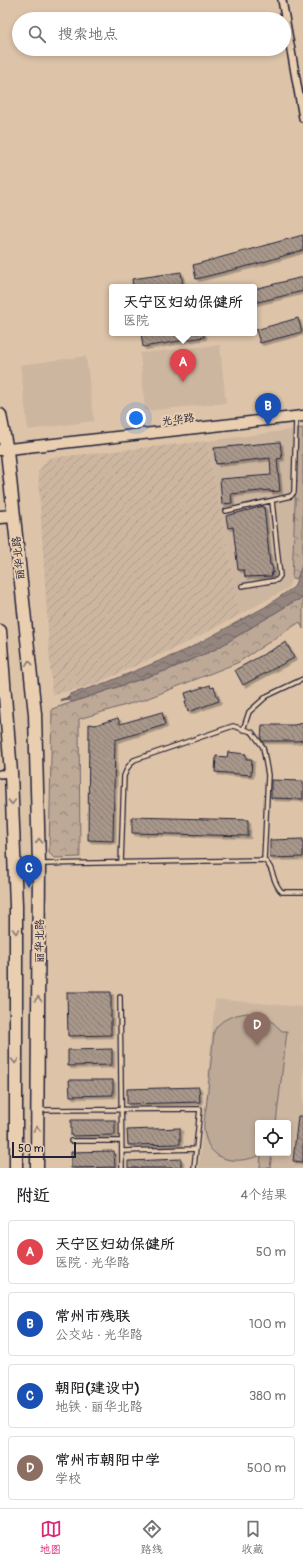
<!DOCTYPE html>
<html lang="zh">
<meta charset="utf-8">
<style>
:root{--surface:#fff;--page:#f6f6f6;--text:#202124;--muted:#757577;--line:#e0e0e0;--accent:#db2777}
body{margin:0;font-family:Pangolin,"LXGW WenKai TC",sans-serif;background:var(--page);color:var(--text)}
.controls{position:absolute;right:12px;bottom:12px;display:grid;overflow:hidden;border-radius:4px;box-shadow:0 2px 6px #0003}
.controls button{width:36px;height:36px;display:grid;place-items:center;padding:0;border:0;border-bottom:1px solid var(--line);background:var(--surface);color:var(--text);font:20px sans-serif}
.scale{position:absolute;left:12px;bottom:10px;width:64px;box-sizing:border-box;padding-left:4px;border:2px solid #22223b;border-top:0;font-size:11px;line-height:14px;white-space:nowrap;color:#22223b;-webkit-text-stroke:3px #e9ceb0;paint-order:stroke}
.you{position:absolute;left:136px;top:418px;width:14px;height:14px;margin:-10px;border:3px solid #fff;border-radius:50%;background:#1a73e8;box-shadow:0 0 0 6px #1a73e833}
.badge{display:grid;place-items:center;width:26px;height:26px;border-radius:50%;background:var(--accent);color:#fff;font-size:13px;font-weight:700}
.pin{position:absolute;translate:-50% -33px;filter:drop-shadow(0 1px 2px #0008)}
.pin::after{content:'';position:absolute;top:21px;width:14px;height:12px;background:inherit;clip-path:polygon(0 0,100% 0,50% 100%)}
.popup{position:absolute;left:109px;top:284px;width:148px;height:52px;box-sizing:border-box;display:grid;place-content:center;border-radius:4px;background:var(--surface);filter:drop-shadow(0 1px 3px #0005);font-size:13px;white-space:nowrap;color:var(--muted)}
.popup b{font-size:15px;color:var(--text)}
.popup::after{content:'';position:absolute;left:50%;top:100%;margin-left:-8px;border:8px solid transparent;border-top-color:var(--surface)}
.list{margin:0;padding:0;list-style:none}
h2{display:flex;justify-content:space-between;align-items:center;height:52px;margin:0;padding:0 16px;font-size:17px}
h2 small{font-size:13px;font-weight:400;color:var(--muted)}
.list li{display:grid;grid-template-columns:26px 1fr auto;gap:12px;align-items:center;box-sizing:border-box;height:64px;margin:0 8px 8px;padding:0 8px;border:1px solid var(--line);border-radius:4px}
.list b{display:block;font-size:15px;white-space:nowrap}
.list p{margin:0;font-size:13px;white-space:nowrap;color:var(--muted)}
.list em{font-size:13px;font-style:normal;color:var(--muted)}
.icon{flex:none;width:22px;height:22px;fill:none;stroke:currentColor;stroke-width:2;stroke-linecap:round;stroke-linejoin:round}
.map{position:relative;flex:none;width:303px;height:1168px;overflow:hidden}
.search{position:absolute;background:var(--surface);box-shadow:0 2px 6px #0003;left:12px;right:12px;top:12px;height:44px;display:flex;align-items:center;gap:10px;box-sizing:border-box;padding:0 14px;border-radius:22px;color:var(--muted);font-size:15px}
.sheet{height:340px;background:var(--surface)}
nav{display:flex;justify-content:space-around;align-items:center;box-sizing:border-box;height:56px;border-top:1px solid var(--line);background:var(--surface);font-size:11px;color:var(--muted)}
nav a{display:grid;justify-items:center;gap:2px}
nav .on{color:var(--accent)}
.map>svg:first-child{display:block}
</style>
<div class="map">
<svg width="303" height="1168" viewBox="0 0 303 1168">
<defs>
<pattern id="industrial-furrows" width="10" height="10" patternUnits="userSpaceOnUse"><rect width="10" height="10" fill="#cdb6a0"/><path d="M-1 1l2-2M0 10L10 0M9 11l2-2" fill="none" stroke="#b09c8b"/></pattern>
<pattern id="park-crowns" width="20" height="18" patternUnits="userSpaceOnUse"><rect width="20" height="18" fill="#bea997"/><path d="M2 6a3 3 0 1 1 6 0M12 15a3 3 0 1 1 6 0" fill="none" stroke="#9a897c"/></pattern>
<pattern id="water-waves" width="16" height="10" patternUnits="userSpaceOnUse"><rect width="16" height="10" fill="#95857f"/><path d="M0 5q4-4 8 0t8 0" fill="none" stroke="#796c69"/></pattern>
<pattern id="building-back-hatch" width="6" height="6" patternUnits="userSpaceOnUse"><rect width="6" height="6" fill="#a8978a"/><path d="M-1 5l2 2M0 0l6 6M5-1l2 2" fill="none" stroke="#887b72"/></pattern>
<filter id="shadow"><feDropShadow dx="2.5" dy="2.5" stdDeviation="0" flood-color="#0004"/></filter>
</defs>
<rect width="100%" height="100%" fill="#ddc4a9"/>
<filter id="ink" filterUnits="userSpaceOnUse"><feTurbulence type="fractalNoise" baseFrequency=".025" numOctaves="2"/><feDisplacementMap in="SourceGraphic" scale="8" xChannelSelector="R" yChannelSelector="G"/><feConvolveMatrix kernelMatrix="1 2 1 2 8 2 1 2 1" color-interpolation-filters="sRGB"/></filter>
<g filter="url(#ink)">
<path fill="#cdb6a0" fill-rule="evenodd" d="M220 345 226 403 145 411 140 353Z
M86 356 94 421 28 430 20 365Z
M298 429 292 579 288 588 240 615 207 441Z
M215 999 303 1007V1168H199ZM258 1123H288V1153H258Z"/>
<path fill="url(#industrial-furrows)" d="M207 441 240 615 184 644 93 685 52 695 38 472 48 458Z"/>
<path fill="#bea997" stroke="#706669" d="M247 1013 266 1016 282 1031H287L276 1123H258V1153H272L270 1168H260L261 1155C239 1164 211 1164 205 1135 202 1124 206 1111 207 1101 209 1077 212 1054 214 1031 221 1018 234 1015 247 1013Z"/>
<path fill="url(#park-crowns)" stroke="#706669" d="M303 428V578L292 579 298 429Z
M303 598V629L300 622 237 663 146 699 79 719 80 857 54 858 49 853 52 709 168 670 216 649 293 602Z"/>
<path fill="url(#water-waves)" stroke="#675d64" d="M303 562V598L293 602 216 649 168 670 73 702 65 699 70 694 103 684 186 650 265 607 294 587Z"/>
<g fill="none" stroke-linecap="round" stroke-linejoin="round">
<path stroke="#675d64" stroke-width="2.5" d="M61 700 69 698"/>
</g>
<path fill="url(#building-back-hatch)" stroke="#22223b" filter="url(#shadow)" d="M303 235V250L260 263 196 279 193 265Z
M181 272 183 286 133 287 132 279Z
M303 277V291L254 303V289Z
M298 318 302 332 260 343 256 330Z
M141 333H204V337L143 347Z
M280 442 282 458 277 459 280 491 270 492V490L231 494 232 503 222 504 220 479 271 475 270 458 216 464 214 448Z
M264 506 270 565H272L273 573H271L272 576 245 577 244 570H238L233 527 228 528 226 516Z
M286 642 294 658 243 685 235 670Z
M210 685 211 688 214 687 219 701 188 712 185 701 187 700 185 693Z
M162 712 165 725 115 740 113 841 88 840 89 724 95 725 118 718 120 724Z
M303 723V740L296 741H262L261 739 262 725H294Z
M228 752 246 754V759H252L251 775 215 772 216 756 227 757Z
M271 780 303 781V799L271 798Z
M132 817 248 820V836L132 833Z
M303 839V857L270 858V840Z
M67 992H111V1035L68 1036Z
M112 1049V1065L68 1066V1050Z
M69 1080H113V1095L70 1096Z
M199 1087 200 1102 127 1104V1089Z
M298 1116H303V1162L293 1161Z
M71 1120H115V1135L71 1136Z
M180 1128V1144L128 1145 127 1130Z
M114 1151 115 1167 71 1168V1152Z
M181 1159V1168H128V1161Z"/>
<g fill="none" stroke-linecap="round" stroke-linejoin="round">
<defs>
<path id="service" d="M226 511 291 496 294 492 296 417
M242 586 277 580 280 576 272 501
M243 730 249 712 267 696 303 679
M121 863 124 776 128 767 134 760 233 726 252 732 263 747 268 775 264 860
M41 864 264 860C275 868 271 882 282 892H303
M120 997 122 1168
M40 1110 200 1109 194 1168
M71 1141H121
M122 1151 196 1149"/>
<path id="minor" d="M282 0 303 118
M0 774 11 773"/>
<path id="secondary" d="M0 450 303 416"/>
<path id="primary" d="M0 415 7 451 35 714 39 864 37 1168
M0 517 14 516
M0 631 11 773 16 906V1168"/>
</defs>
<use href="#service" stroke="#22223b" stroke-width="6"/>
<use href="#minor" stroke="#22223b" stroke-width="10"/>
<use href="#secondary" stroke="#22223b" stroke-width="13"/>
<use href="#primary" stroke="#22223b" stroke-width="15"/>
<use href="#service" stroke="#e9ceb0" stroke-width="3.5"/>
<use href="#minor" stroke="#e9ceb0" stroke-width="7"/>
<use href="#secondary" stroke="#e9ceb0" stroke-width="10"/>
<use href="#primary" stroke="#e9ceb0" stroke-width="12"/>
</g>
<defs><path id="oneway-chevron" d="M-2-3.5L2.5 0L-2 3.5" fill="none" stroke-width="1.6" stroke-linecap="round" stroke-linejoin="round"/></defs>
<g stroke="#867876">
<use href="#oneway-chevron" transform="translate(29 663) rotate(-96)"/>
<use href="#oneway-chevron" transform="translate(12 802) rotate(88)"/>
<use href="#oneway-chevron" transform="translate(39 841) rotate(-92)"/>
<use href="#oneway-chevron" transform="translate(16 931) rotate(90)"/>
<use href="#oneway-chevron" transform="translate(38 999) rotate(-90)"/>
<use href="#oneway-chevron" transform="translate(15 1061) rotate(90)"/>
<use href="#oneway-chevron" transform="translate(37 1129) rotate(-90)"/>
</g>
</g>
<g text-anchor="middle" stroke-width="4" stroke-linejoin="round" paint-order="stroke">
<g font-size="11" fill="#22223b" stroke="#e9ceb0">
<text transform="translate(178 419) rotate(-7)" y="4">光华路</text>
<text transform="translate(18 558) rotate(-96)" y="4">丽华北路</text>
<text transform="translate(39 941) rotate(-90)" y="4">丽华北路</text>
</g>
</g>
</svg>
<div class="controls">
<button><svg class="icon" aria-label="locate" viewBox="0 0 24 24"><circle cx="12" cy="12" r="6"/><path d="M12 2v4M12 18v4M2 12h4M18 12h4"/></svg></button>
</div>
<div class="scale">50 m</div>
<div class="you"></div>
<div class="pin badge" style="left:183px;top:382px;background:#e0444e">A</div>
<div class="popup"><b>天宁区妇幼保健所</b>医院</div>
<div class="pin badge" style="left:268px;top:426px;background:#1a4fb4">B</div>
<div class="pin badge" style="left:29px;top:888px;background:#1a4fb4">C</div>
<div class="pin badge" style="left:257px;top:1045px;background:#8d6e63">D</div>
<div class="search"><svg class="icon" aria-label="search" viewBox="0 0 24 24"><circle cx="10" cy="10" r="6"/><path d="M15 15l6 6"/></svg>搜索地点</div>
</div>
<section class="sheet">
<h2>附近<small>4个结果</small></h2>
<ul class="list">
<li><span class="badge" style="background:#e0444e">A</span><div><b>天宁区妇幼保健所</b><p>医院 · 光华路</p></div><em>50 m</em></li>
<li><span class="badge" style="background:#1a4fb4">B</span><div><b>常州市残联</b><p>公交站 · 光华路</p></div><em>100 m</em></li>
<li><span class="badge" style="background:#1a4fb4">C</span><div><b>朝阳(建设中)</b><p>地铁 · 丽华北路</p></div><em>380 m</em></li>
<li><span class="badge" style="background:#8d6e63">D</span><div><b>常州市朝阳中学</b><p>学校</p></div><em>500 m</em></li>
</ul>
</section>
<nav>
<a class="on"><svg class="icon" aria-label="map" viewBox="0 0 24 24"><path d="M3 6l6-2 6 2 6-2v14l-6 2-6-2-6 2zM9 4v14M15 6v14"/></svg>地图</a>
<a><svg class="icon" aria-label="directions" viewBox="0 0 24 24"><path d="M12 3l9 9-9 9-9-9zM9 14v-3h6M13 9l2 2-2 2"/></svg>路线</a>
<a><svg class="icon" aria-label="saved" viewBox="0 0 24 24"><path d="M7 4h10v16l-5-4-5 4z"/></svg>收藏</a>
</nav>
